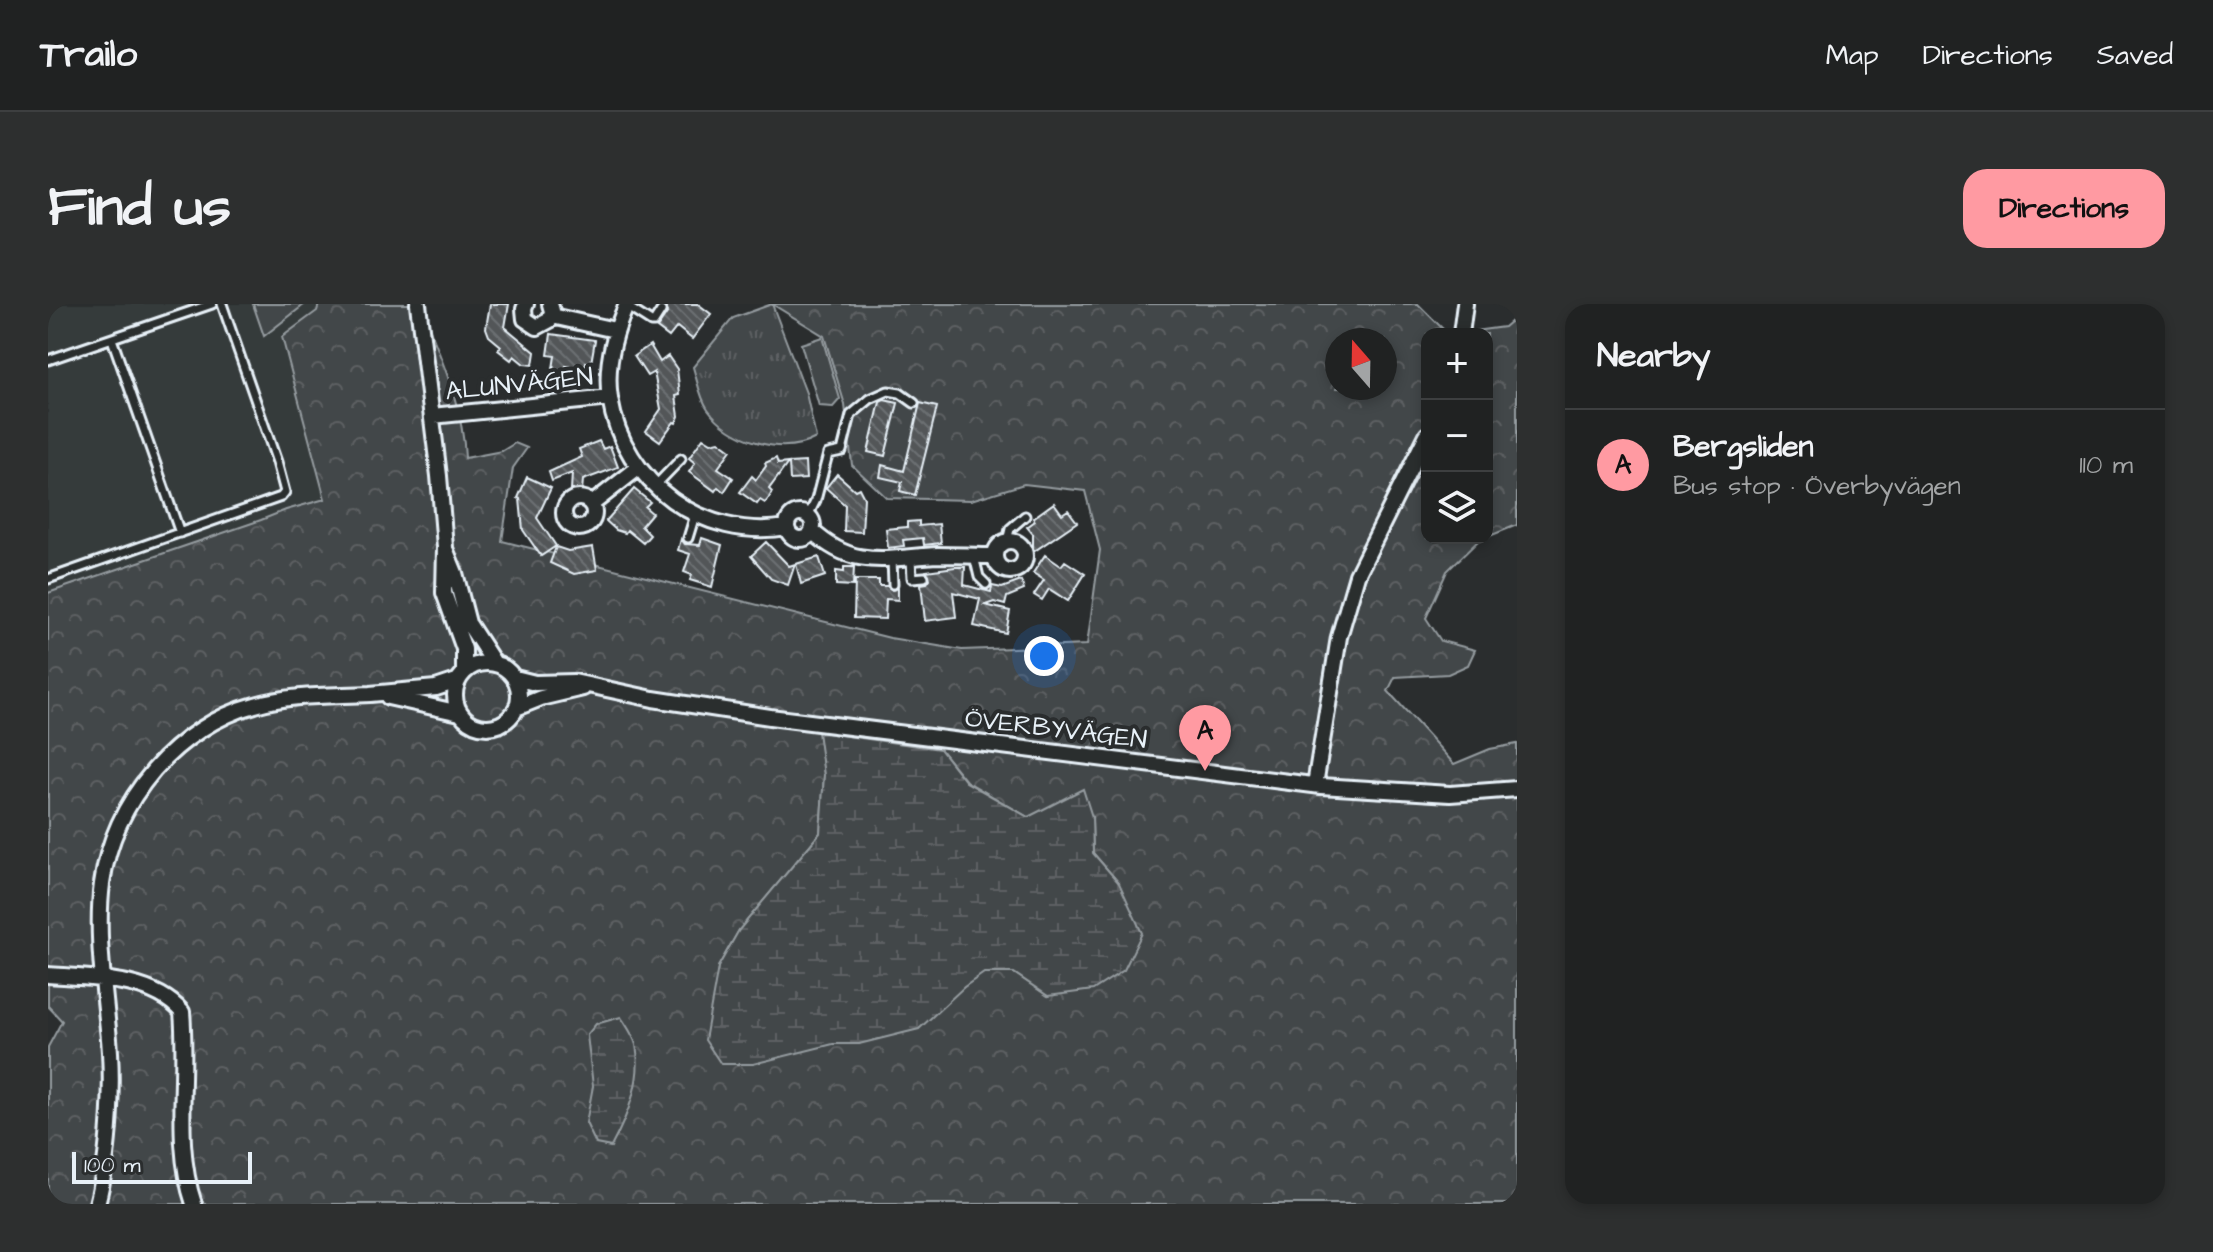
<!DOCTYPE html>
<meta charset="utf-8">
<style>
:root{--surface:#202222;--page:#2d2f2f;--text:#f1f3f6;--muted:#a2a4a5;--line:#3d3f40;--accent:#ff9aa2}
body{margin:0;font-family:"Architects Daughter",sans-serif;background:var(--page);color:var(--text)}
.controls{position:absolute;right:24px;top:24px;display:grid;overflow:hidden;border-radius:16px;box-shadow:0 4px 12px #0003}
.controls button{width:72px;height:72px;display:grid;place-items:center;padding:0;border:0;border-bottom:2px solid var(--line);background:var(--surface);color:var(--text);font:40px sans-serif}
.compass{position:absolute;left:1277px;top:24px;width:72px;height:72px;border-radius:50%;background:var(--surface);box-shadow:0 4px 12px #0003;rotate:340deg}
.scale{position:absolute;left:24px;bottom:20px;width:180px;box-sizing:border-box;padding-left:8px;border:4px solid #e8f1f8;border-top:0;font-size:22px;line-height:28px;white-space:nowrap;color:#e8f1f8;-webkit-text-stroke:6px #2a2d2e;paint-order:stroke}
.you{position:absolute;left:996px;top:352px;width:28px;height:28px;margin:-20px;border:6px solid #fff;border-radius:50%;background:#1a73e8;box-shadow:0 0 0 12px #1a73e833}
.badge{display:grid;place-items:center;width:52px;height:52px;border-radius:50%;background:var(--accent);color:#111;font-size:26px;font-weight:700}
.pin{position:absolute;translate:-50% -66px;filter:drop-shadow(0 2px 4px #0008)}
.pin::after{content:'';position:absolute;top:42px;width:28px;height:24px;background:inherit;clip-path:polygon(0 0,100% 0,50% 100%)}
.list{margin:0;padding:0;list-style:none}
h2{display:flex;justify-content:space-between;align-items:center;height:104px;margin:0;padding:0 32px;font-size:34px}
h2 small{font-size:26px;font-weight:400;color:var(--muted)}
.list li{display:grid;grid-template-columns:52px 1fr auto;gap:24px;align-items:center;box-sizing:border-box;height:112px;padding:0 32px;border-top:2px solid var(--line)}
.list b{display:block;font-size:30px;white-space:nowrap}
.list p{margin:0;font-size:26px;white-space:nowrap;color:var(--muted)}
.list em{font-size:26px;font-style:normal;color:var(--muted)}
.icon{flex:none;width:44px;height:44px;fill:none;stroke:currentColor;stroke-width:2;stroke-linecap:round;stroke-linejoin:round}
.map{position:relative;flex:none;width:1469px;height:900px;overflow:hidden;border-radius:24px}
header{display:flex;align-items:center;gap:48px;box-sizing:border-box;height:112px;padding:0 40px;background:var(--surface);border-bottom:2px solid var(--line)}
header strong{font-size:38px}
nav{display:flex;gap:44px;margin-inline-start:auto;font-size:28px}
.intro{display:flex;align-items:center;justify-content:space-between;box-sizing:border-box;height:192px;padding:0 48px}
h1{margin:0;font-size:56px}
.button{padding:20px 36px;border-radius:24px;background:var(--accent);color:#111;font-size:28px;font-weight:700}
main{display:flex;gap:48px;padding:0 48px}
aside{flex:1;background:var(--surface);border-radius:24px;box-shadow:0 4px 12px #0003}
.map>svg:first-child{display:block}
</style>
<header>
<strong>Trailo</strong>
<nav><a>Map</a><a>Directions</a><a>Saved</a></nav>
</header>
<div class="intro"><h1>Find us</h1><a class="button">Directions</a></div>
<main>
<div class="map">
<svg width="1469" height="900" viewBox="0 0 1469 900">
<defs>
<pattern id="grass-tufts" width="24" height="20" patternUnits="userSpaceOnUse" patternTransform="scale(2)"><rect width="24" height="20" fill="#424648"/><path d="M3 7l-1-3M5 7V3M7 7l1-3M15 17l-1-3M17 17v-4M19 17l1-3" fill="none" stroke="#5d6163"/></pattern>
<pattern id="forest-crowns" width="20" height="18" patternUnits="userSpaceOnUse" patternTransform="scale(2)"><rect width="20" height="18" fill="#424648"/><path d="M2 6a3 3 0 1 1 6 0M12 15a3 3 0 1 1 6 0" fill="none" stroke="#5d6163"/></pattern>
<pattern id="wetland-marsh" width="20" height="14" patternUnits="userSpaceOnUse" patternTransform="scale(2)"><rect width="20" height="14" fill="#424648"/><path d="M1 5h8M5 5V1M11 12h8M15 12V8" fill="none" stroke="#5d6163"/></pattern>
<pattern id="building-back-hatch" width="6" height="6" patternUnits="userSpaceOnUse" patternTransform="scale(2)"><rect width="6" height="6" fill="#535759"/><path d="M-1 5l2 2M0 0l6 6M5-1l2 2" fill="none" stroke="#6c7072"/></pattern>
</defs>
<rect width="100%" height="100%" fill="#2a2d2e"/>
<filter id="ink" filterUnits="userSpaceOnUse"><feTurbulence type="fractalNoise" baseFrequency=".0125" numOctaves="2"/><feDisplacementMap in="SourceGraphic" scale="16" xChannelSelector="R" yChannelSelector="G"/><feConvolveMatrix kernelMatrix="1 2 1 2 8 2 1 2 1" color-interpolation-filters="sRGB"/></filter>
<g filter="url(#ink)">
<path fill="#363a3b" d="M0 0H271L269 7 234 34 278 195 238 206 213 216 0 289Z"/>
<path fill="url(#grass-tufts)" stroke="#959ca0" stroke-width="2" d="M205 0H257L216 32Z
M724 0 758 89 768 134C733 153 682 136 660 105 652 94 649 76 645 63L685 14Z"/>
<path fill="url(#forest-crowns)" stroke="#959ca0" stroke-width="2" fill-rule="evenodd" d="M271 0H372C391 50 415 100 417 154L454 147 467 139 479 144 465 164 454 237 842 334 914 346 1039 341 1052 246 1037 187 976 180 923 196 839 194 804 161 797 101 776 32 724 0H1370L1400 30H1379V234H1438L1431 236 1399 267 1378 314 1393 337 1427 346 1420 361 1400 370 1347 373 1340 387 1406 460 1442 445 1469 440V900H0V743L14 717 0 702V289L213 216 238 206 277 195 234 33 269 7ZM1289 36H1337V84H1289ZM771 429 892 445 918 477 980 513H1044L1045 549 1071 579 1000 692 966 669 936 668 916 683 811 740H785L670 663 691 626 772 529 776 471Z
M1469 12V221L1439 233V30H1404L1456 23Z"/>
<path fill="url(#wetland-marsh)" stroke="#959ca0" stroke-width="2" d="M770 428 892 445 918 478 980 513 1035 485 1044 513 1045 549 1071 579 1094 629 1076 666 1045 686 1000 692 966 669H936L916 683 871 725 811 740H785L705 760H673L657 736 670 663 691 626 772 529 776 471Z
M573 713C578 721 586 732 588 741 595 776 579 813 563 843L548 840 538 819 545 782 539 731 548 720Z"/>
<path fill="#424648" stroke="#959ca0" stroke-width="2" d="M774 33 792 95 785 103 771 102 753 40Z"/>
<path fill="url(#building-back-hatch)" stroke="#e8f1f8" stroke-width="2" d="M442 0H461L457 23 487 48 485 61 476 60 466 52 463 56 450 46 453 42 441 32 438 24Z
M610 0H650L663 10 644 35 629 23 621 33 609 24 620 8 617 2Z
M503 30 547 36 543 59 538 58 537 65 518 62 516 73 504 71 507 52 500 51Z
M602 41 612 58 620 52 629 65 632 91 628 92 631 112 628 119 626 118 612 137 598 127 613 105 606 68 599 72 586 52Z
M836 96 850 99 837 152 820 148 832 98Z
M872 99 889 103 867 191 852 187 854 178 832 173 834 161 856 167Z
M655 134 663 139 671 137 683 146 670 164 685 174 676 188 670 183 667 187 641 168 647 159 641 154Z
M551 137 555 145 562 142 570 163 535 176 534 187H523L524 169 504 177 501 168 534 153 531 145Z
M728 154 730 160 740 159 721 185 724 188 721 194 717 199 712 196 709 200 692 188 704 172 708 176 718 162 717 159Z
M757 158 758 175 742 176 741 159Z
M789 170 807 186 811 184 816 194 814 228 796 227 797 201 778 184Z
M479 173 503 184 489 214 508 242 493 252 475 226 472 195 470 194Z
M586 185 602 198 597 203 604 209 593 222 602 231 595 239 579 226 577 229 568 226 558 217Z
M1006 199 1014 210 1020 206 1029 218 985 248V230L979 223 987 217 985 214Z
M871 217V222L891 220 893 239 876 241 875 234 855 236 856 242 840 244 838 225 859 223V218Z
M654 234 674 241 664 283 642 276 644 271 636 268 642 250 630 246 633 235 637 240 652 241Z
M718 238 741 262 747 260 740 281 723 275 703 252Z
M508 243 520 247 545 243 549 266 526 270 502 259Z
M997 251 1013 262 1017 257 1037 270 1020 297 1001 285 994 296 986 291 996 276 985 269Z
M771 253 777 272 753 280 748 260Z
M796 263H806L805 282 788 281V267L796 268Z
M907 263H917L916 281 943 288 944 282 954 284 973 277 976 286 959 293 957 301 946 298 937 301 962 307 958 329 926 322 932 295 905 288 908 313 877 317 873 280 879 279 882 275 878 267Z
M807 276H831V282H839L844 286 850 284V296L838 295 837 315 806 314Z"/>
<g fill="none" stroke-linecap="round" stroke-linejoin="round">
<defs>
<path id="service" d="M578 2 603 18H606L613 7
M64 35 132 229
M0 56 164 0
M607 182 633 155
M760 212 768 196 780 150 794 147 803 111 822 95 840 87 852 89 866 99
M640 234 647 211
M959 237 962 225 977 212
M926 252 931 273 938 280
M863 254 864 274 876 273
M844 256 845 280
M0 275 233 193 237 188 229 158 174 0"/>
<path id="minor" d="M370 0 391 172 397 243 396 289 416 345V368
M478 0 476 5 477 15 489 23 502 16 504 7 502 0
M579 0C566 29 557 63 562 95 576 180 655 237 739 223
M504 12 567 26
M1413 30 1417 0
M384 112 562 94
M516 209a15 15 0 1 1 30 0a15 15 0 1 1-30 0Z
M544 200 590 164
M739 222a13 13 0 1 1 26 0a13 13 0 1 1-26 0Z
M764 227C806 266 838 254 890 251 909 251 928 252 947 252
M947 252a15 15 0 1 1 30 0a15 15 0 1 1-30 0Z
M398 247 407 269 420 319 446 359
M407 391a32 32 0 1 1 64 0a32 32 0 1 1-64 0Z
M467 374 487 379 526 378 605 395 722 413 1273 482 1402 490 1469 485
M340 393 412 409
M468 404 493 394 535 384
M1267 481 1291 333 1309 271 1379 131
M0 671C43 674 104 673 134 708 140 772 125 838 146 900
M49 900C62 850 66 776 60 725 50 625 36 548 106 466 132 436 169 411 207 401 245 390 283 392 322 390 344 388 366 386 388 384L409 377"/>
</defs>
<use href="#service" stroke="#e8f1f8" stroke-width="13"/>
<use href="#minor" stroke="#e8f1f8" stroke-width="20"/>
<use href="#service" stroke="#2a2d2e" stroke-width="7"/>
<use href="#minor" stroke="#2a2d2e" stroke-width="14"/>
</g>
</g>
<g text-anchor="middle" stroke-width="8" stroke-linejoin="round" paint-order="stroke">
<g font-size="26" fill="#e8f1f8" stroke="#2a2d2e">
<text transform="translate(471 79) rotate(-6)" y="9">ALUNVÄGEN</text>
<text transform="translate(1008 424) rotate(7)" y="9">ÖVERBYVÄGEN</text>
</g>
</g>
</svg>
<div class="controls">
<button>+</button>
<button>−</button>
<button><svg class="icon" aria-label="layers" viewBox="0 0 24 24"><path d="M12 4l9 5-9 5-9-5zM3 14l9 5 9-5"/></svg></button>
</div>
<svg class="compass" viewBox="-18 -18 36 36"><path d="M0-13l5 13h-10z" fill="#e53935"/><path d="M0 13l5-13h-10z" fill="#a2a4a5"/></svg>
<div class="scale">100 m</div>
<div class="you"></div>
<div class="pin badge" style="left:1157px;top:467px">A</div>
</div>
<aside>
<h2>Nearby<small></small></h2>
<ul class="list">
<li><span class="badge">A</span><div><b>Bergsliden</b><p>Bus stop · Överbyvägen</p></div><em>110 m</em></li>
</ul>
</aside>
</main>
